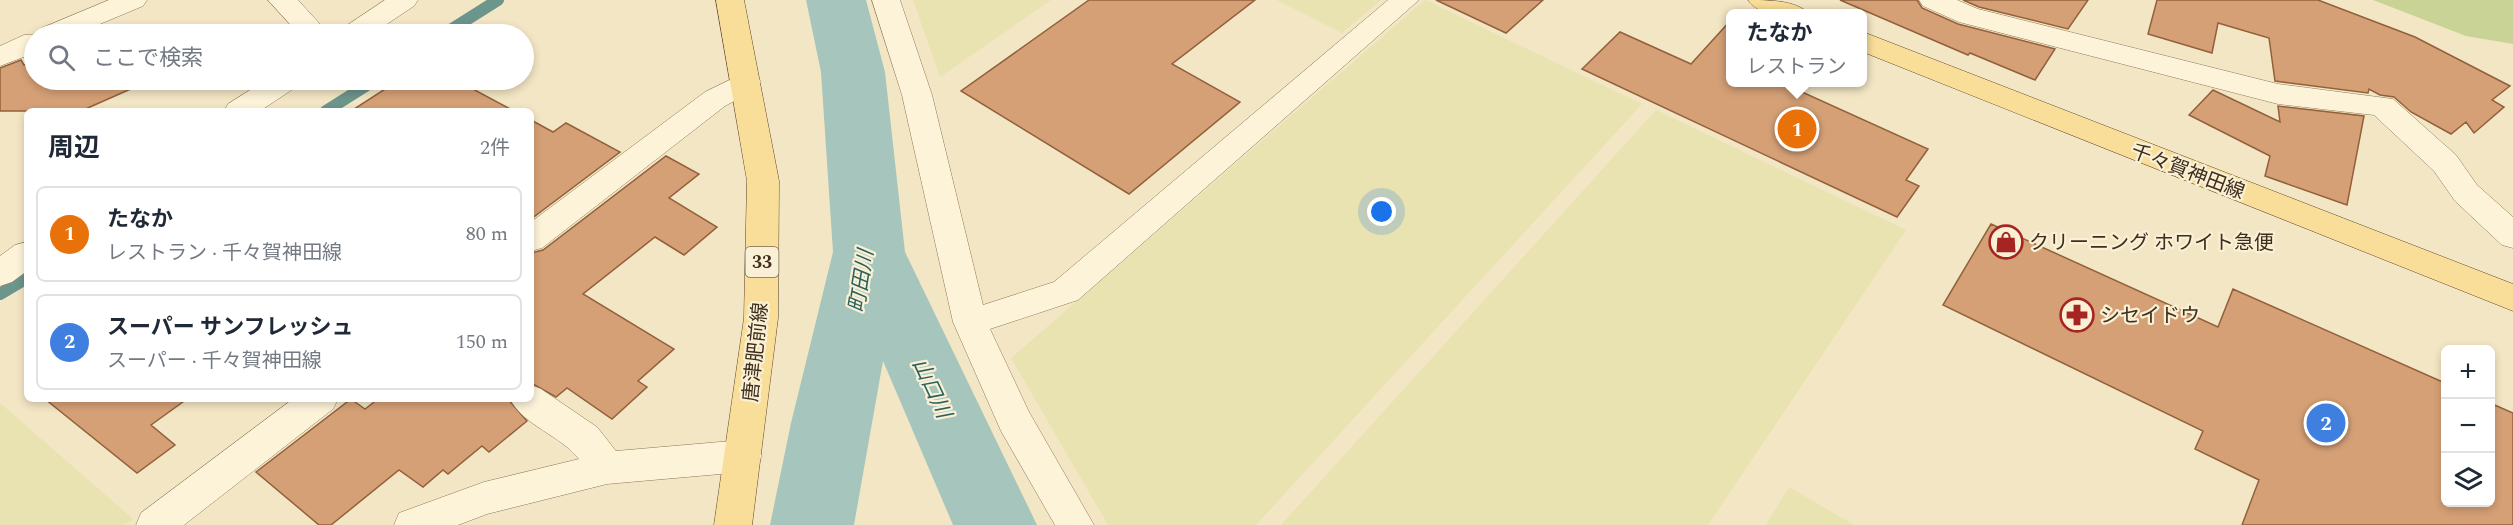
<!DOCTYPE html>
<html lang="ja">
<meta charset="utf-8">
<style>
:root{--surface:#fff;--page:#f6f6f7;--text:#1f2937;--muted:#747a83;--line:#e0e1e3;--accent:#a62421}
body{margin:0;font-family:Spectral,"Noto Sans JP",serif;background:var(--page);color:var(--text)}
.controls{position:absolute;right:18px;bottom:18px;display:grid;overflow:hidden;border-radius:9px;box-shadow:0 3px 9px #0003}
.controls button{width:54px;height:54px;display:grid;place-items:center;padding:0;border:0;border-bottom:2px solid var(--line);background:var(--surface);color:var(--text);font:30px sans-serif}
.you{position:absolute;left:1382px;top:212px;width:21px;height:21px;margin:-15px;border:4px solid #fff;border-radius:50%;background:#1a73e8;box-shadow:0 0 0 9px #1a73e833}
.badge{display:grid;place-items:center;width:39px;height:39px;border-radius:50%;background:var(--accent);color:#fff;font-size:20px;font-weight:700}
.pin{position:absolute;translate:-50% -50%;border:3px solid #fff;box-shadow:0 2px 6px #0006}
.popup{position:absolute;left:1726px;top:9px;width:141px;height:78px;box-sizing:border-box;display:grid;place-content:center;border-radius:9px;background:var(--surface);filter:drop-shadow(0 2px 4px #0005);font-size:20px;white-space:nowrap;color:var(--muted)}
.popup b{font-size:22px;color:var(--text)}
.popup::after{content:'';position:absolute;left:50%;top:100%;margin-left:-12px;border:12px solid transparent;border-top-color:var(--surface)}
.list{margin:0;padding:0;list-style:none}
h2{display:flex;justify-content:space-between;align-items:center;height:78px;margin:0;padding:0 24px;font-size:26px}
h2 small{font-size:20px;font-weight:400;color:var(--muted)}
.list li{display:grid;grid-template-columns:39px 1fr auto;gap:18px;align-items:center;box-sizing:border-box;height:96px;margin:0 12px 12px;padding:0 12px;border:2px solid var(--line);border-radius:9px}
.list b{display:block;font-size:22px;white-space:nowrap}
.list p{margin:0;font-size:20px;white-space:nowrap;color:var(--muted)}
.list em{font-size:20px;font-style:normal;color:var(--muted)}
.icon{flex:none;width:33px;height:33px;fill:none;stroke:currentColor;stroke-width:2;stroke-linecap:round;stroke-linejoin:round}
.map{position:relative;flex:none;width:2513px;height:525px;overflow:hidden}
.search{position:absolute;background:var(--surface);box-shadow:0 3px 9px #0003;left:24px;top:24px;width:510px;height:66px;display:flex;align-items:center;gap:15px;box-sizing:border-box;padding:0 21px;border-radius:33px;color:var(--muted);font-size:22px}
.panel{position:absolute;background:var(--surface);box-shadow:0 3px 9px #0003;left:24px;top:108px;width:510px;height:294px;border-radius:9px}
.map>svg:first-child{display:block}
</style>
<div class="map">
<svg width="2513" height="525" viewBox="0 0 2513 525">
<rect width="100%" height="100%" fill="#f3e6c4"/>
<path fill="#e9e2b1" d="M913 0H1051L940 77Z
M1277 0H1381L1342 33Z
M1425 0 1642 104 1256 525H1108L1011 358Z
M1656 110 1906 230 1708 525H1281Z
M0 403 133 519 125 525H0Z
M1789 487 1854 525H1766Z"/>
<path fill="#cad396" d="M2373 0H2513V44L2466 36Z"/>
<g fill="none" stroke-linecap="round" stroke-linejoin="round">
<path stroke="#6c958c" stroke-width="12" d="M444 34 498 0
M326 111 375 80
M0 294 27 278"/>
<path fill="#a6c6bd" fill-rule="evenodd" d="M806 0H866L885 72 905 252 1037 525H953L883 361 854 525H770L791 423 833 252 821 72Z"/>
</g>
<path fill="#d5a076" stroke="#92603b" stroke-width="1.5" d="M1089 0H1255L1172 64 1240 102 1129 194 961 91Z
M1436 0H1543L1506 33Z
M1840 0H1917L1922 8 1958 24 2055 49 2035 80 1970 53 1968 55Z
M1963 0H2088L2068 29 1979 7Z
M2157 0H2318L2415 37 2510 86 2492 100 2504 107 2474 133 2466 122 2451 134 2411 112 2394 97 2380 95 2369 89 2368 93 2275 81 2269 38 2218 23 2212 53 2148 34Z
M1731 20V82H1780L1928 149 1906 180 1919 186 1897 217 1582 69 1620 32 1691 64Z
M21 60 24 65 34 61V80H151L81 111H0V68Z
M399 80H456L514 111H351Z
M2213 90 2280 122 2278 106 2364 116 2347 205 2265 176 2270 156 2189 115Z
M531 120 553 132 566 123 620 152 531 219Z
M666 156 699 174 669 198 717 227 684 255 655 237 583 294 674 349 638 381 647 387 612 419 567 388 556 397 531 383V253L543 250Z
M1991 224 2218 327 2233 289 2445 383V502H2490V403L2513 413V525H2242L2259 480 2195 449 2203 431 1943 305Z
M45 399H187L151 425 175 445 137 473Z
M351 399 365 409 378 399H508L527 421 489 452 482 446 448 474 443 470 423 487 399 470 331 525H319L256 472Z"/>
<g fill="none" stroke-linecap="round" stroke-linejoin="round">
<defs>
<path id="minor" d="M109 0H147L143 6 76 34H34V53L0 66V46L24 35 38 34 42 28Z
M268 0H298L329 34H299Z
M385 0H418L414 6 372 34H339L343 28Z
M872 0H900L932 95 983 305 1054 282 1388 0H1419L1078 300 990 329 1029 412 1094 525H1055L1001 431 953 322 902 95Z
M1919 0H1957L1978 9 2278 84 2393 99 2456 155 2477 185 2513 217V248L2502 245 2455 201 2434 171 2374 115 2278 104 1959 22 1923 6Z
M746 72 756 75 761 82 756 89 725 106 542 248 531 251V222L705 92Z
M266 80H301L296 87 260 111H224L228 104Z
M27 242V271L12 282 0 286V256L15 245Z
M531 385 541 389 597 427 616 451 743 440 756 445 762 456 756 467 743 472 607 484 487 514 458 525H394L399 513 484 482 579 459C560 435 524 426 510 399H531Z
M293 399H338L333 409 184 525H136L141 513Z"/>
<path id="major" d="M716 0H744L779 181 778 318 752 525H714L744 318 747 181Z
M1748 0C1767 0 1797 0 1809 14 1789 14 1761 19 1748 0Z
M1863 32 2513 284V311L1863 52Z"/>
</defs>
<use href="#minor" stroke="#907758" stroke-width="1"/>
<use href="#major" stroke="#5e452d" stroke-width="1"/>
<use href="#minor" fill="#fcf3d9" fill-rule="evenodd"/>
<use href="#major" fill="#f9de99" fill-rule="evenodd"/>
</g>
<defs>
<symbol id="shop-ring" viewBox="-11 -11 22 22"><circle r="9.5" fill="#f9f0d5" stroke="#a62421" stroke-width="1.5"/><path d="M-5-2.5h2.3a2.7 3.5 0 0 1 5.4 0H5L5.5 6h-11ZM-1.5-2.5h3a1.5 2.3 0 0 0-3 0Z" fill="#a62421"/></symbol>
<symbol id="pharmacy-ring" viewBox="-11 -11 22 22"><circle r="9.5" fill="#f9f0d5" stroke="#a62421" stroke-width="1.5"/><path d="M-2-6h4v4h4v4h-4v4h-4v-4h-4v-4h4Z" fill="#a62421"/></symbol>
</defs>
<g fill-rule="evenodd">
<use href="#shop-ring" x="1987" y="223" width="38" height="38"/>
<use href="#pharmacy-ring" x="2058" y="296" width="38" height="38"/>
</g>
<g text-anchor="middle" stroke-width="4.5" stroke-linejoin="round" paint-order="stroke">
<rect fill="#f9f0d5" stroke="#776855" stroke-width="1.5" x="745.5" y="247" width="33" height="30" rx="4.5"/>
<g font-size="18" font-weight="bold" fill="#3f2e1e">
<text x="762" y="268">33</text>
</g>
<g font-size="20" fill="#3f2e1e" stroke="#f9f0d5">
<text transform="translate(2188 171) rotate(21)" y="7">千々賀神田線</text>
<text transform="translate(755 352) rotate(-84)" y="7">唐津肥前線</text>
</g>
<g font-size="20" fill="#3f2e1e" stroke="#f9f0d5" text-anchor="start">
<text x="2029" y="249">クリーニング ホワイト急便</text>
<text x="2100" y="322">シセイドウ</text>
</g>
<g font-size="21" font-style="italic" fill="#2b605e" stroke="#f9f0d5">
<text transform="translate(861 281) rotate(-81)" y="7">町田川</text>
<text transform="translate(932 388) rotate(65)" y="7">山口川</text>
</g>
</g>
</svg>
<div class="controls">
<button>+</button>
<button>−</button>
<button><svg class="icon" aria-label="layers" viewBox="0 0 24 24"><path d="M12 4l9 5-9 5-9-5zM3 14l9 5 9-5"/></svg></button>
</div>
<div class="you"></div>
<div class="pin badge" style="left:1797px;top:129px;background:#e8710a">1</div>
<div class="popup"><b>たなか</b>レストラン</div>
<div class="pin badge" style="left:2326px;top:423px;background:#3f7fe0">2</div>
<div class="search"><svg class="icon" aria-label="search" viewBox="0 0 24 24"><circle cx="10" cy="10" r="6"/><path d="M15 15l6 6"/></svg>ここで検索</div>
<section class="panel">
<h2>周辺<small>2件</small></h2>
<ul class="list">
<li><span class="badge" style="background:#e8710a">1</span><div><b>たなか</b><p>レストラン · 千々賀神田線</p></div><em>80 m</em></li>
<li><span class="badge" style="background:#3f7fe0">2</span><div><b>スーパー サンフレッシュ</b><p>スーパー · 千々賀神田線</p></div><em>150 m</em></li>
</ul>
</section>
</div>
